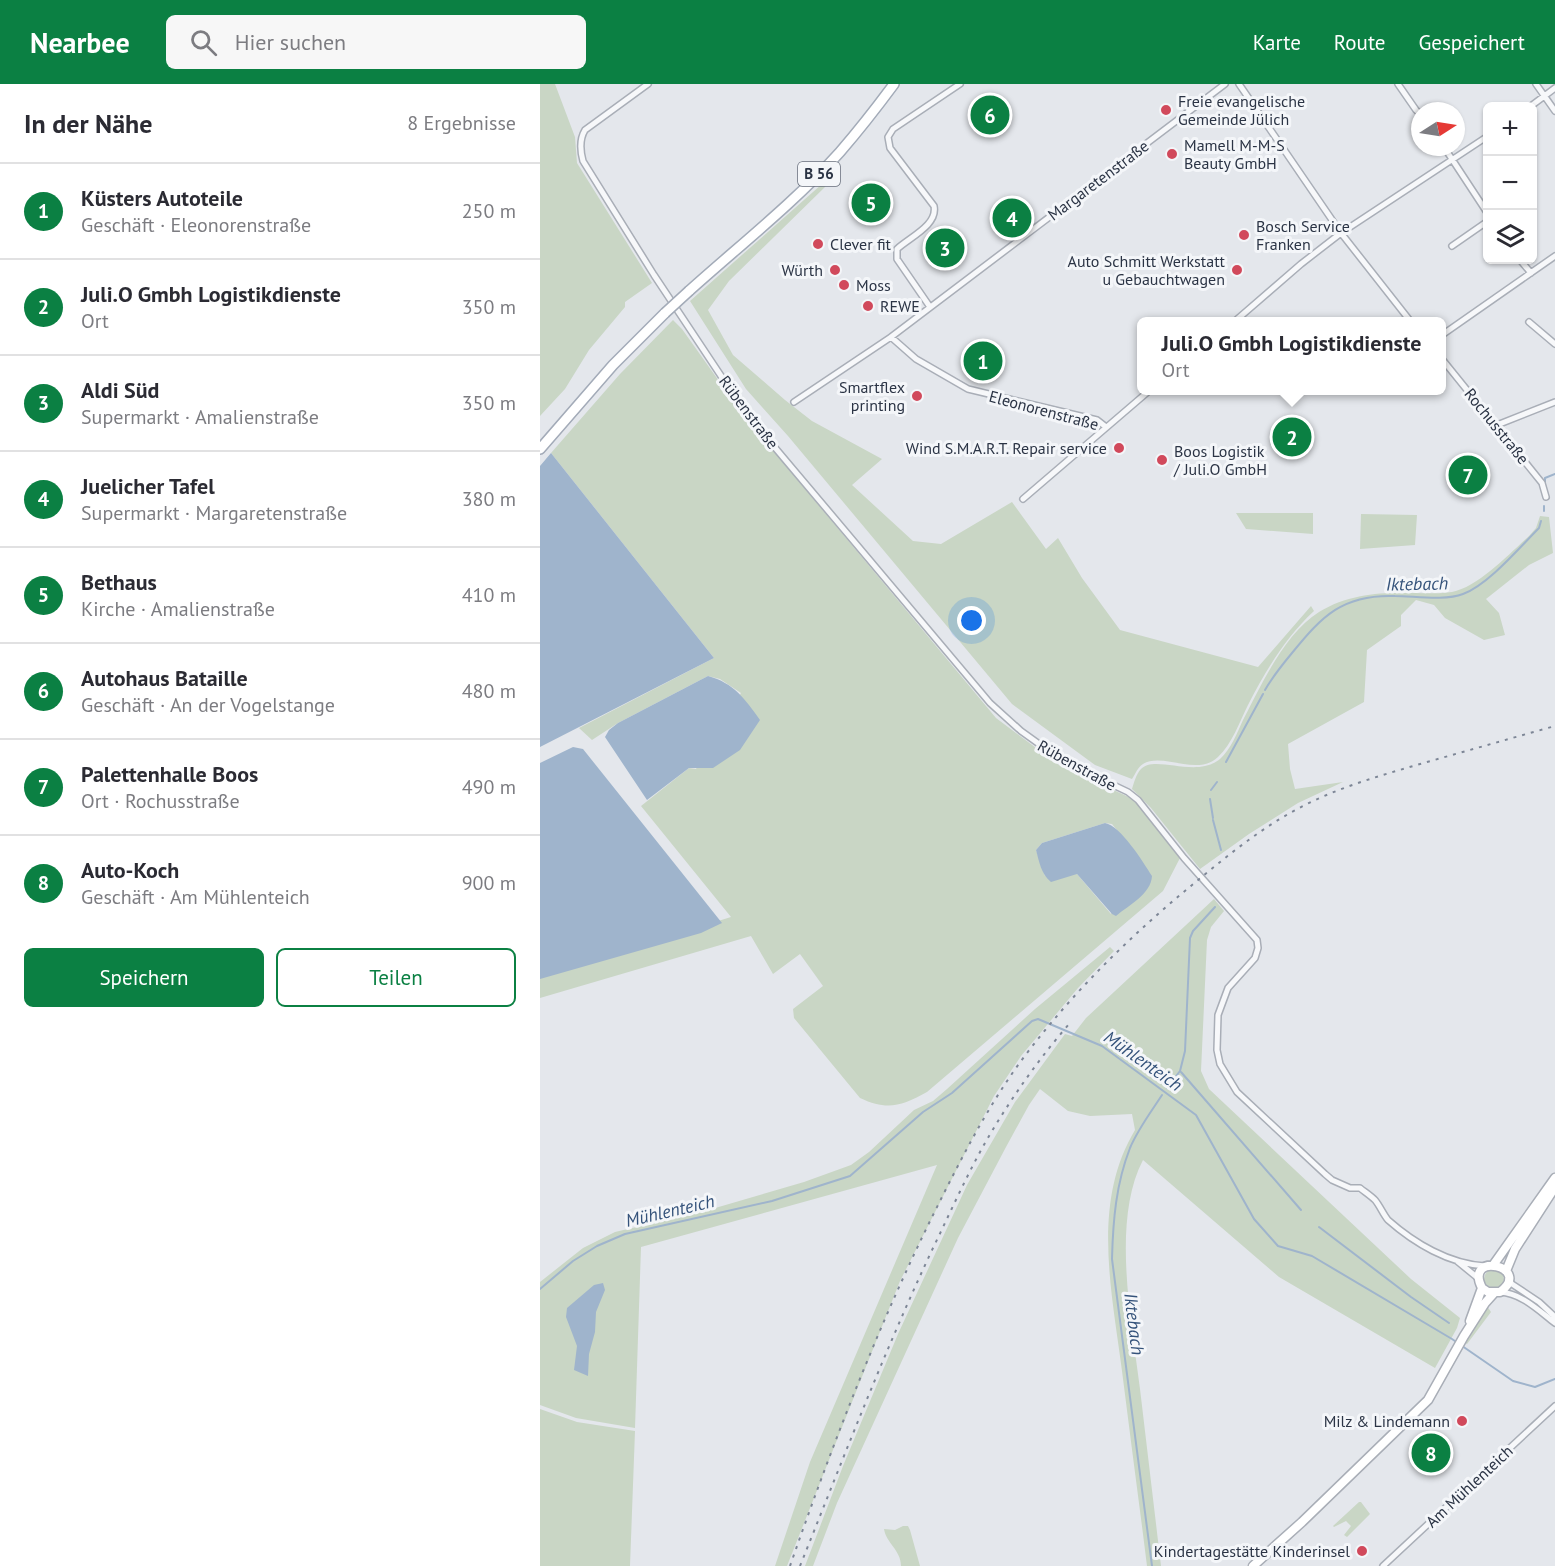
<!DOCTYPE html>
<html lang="de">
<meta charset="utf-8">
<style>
:root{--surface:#fff;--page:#f7f7f7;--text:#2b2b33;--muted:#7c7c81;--line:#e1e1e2;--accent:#0b8043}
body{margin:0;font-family:"PT Sans",sans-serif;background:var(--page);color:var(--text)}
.controls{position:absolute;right:18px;top:18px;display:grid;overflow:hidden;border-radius:9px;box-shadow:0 2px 4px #0004}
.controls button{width:54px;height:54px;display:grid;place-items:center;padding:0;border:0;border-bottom:2px solid var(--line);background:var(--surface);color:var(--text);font:30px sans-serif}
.compass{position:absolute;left:871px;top:18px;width:54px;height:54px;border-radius:50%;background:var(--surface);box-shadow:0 2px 4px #0004;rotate:78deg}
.you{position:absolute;left:432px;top:537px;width:21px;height:21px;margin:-15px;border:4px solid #fff;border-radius:50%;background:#1a73e8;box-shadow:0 0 0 9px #1a73e833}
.badge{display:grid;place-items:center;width:39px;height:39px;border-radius:50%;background:var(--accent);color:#fff;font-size:20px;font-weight:700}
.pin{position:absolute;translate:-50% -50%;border:3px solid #fff;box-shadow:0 2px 6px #0006}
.popup{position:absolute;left:597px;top:233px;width:309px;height:78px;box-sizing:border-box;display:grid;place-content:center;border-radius:9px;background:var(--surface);filter:drop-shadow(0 2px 4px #0005);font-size:20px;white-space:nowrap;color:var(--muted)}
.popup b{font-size:22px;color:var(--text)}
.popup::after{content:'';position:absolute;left:50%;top:100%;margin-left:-12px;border:12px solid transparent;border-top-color:var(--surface)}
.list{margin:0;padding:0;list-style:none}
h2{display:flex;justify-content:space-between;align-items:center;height:78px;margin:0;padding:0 24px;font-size:26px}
h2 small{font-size:20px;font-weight:400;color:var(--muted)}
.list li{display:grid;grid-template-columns:39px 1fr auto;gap:18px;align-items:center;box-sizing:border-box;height:96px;padding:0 24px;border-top:2px solid var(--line)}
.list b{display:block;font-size:22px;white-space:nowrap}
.list p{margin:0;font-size:20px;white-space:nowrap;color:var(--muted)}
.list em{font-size:20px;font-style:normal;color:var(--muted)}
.actions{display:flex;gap:12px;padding:18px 24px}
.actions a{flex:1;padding:14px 0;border:2px solid var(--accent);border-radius:9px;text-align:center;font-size:21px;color:var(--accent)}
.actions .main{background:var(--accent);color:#fff}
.icon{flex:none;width:33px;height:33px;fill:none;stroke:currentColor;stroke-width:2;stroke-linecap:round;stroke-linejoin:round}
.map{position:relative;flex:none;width:1015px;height:1482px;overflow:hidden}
header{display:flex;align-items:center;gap:36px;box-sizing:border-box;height:84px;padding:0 30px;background:var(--accent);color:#fff}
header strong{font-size:28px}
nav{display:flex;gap:33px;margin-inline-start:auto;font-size:21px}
.search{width:420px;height:54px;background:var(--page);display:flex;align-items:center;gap:15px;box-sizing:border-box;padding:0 21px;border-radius:9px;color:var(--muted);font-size:22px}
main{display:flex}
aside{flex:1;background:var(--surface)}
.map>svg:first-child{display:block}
</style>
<header>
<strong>Nearbee</strong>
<div class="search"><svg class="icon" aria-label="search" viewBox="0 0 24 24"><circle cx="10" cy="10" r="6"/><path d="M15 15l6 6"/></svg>Hier suchen</div>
<nav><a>Karte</a><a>Route</a><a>Gespeichert</a></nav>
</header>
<main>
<aside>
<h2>In der Nähe<small>8 Ergebnisse</small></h2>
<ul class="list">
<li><span class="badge">1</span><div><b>Küsters Autoteile</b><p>Geschäft · Eleonorenstraße</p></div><em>250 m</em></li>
<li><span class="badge">2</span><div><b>Juli.O Gmbh Logistikdienste</b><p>Ort</p></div><em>350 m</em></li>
<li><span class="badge">3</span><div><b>Aldi Süd</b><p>Supermarkt · Amalienstraße</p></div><em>350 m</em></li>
<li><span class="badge">4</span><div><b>Juelicher Tafel</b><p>Supermarkt · Margaretenstraße</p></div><em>380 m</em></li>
<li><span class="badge">5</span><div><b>Bethaus</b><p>Kirche · Amalienstraße</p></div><em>410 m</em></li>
<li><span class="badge">6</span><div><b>Autohaus Bataille</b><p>Geschäft · An der Vogelstange</p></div><em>480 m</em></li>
<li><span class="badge">7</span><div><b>Palettenhalle Boos</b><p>Ort · Rochusstraße</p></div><em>490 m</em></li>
<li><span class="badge">8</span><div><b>Auto-Koch</b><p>Geschäft · Am Mühlenteich</p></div><em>900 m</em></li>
</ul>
<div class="actions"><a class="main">Speichern</a><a>Teilen</a></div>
</aside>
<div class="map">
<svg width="1015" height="1482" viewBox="0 0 1015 1482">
<rect width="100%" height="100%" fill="#e4e7ec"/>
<path fill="#c9d6c5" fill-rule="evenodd" d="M0 0H15L35 53 37 79 112 199 85 218V223L49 266 25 305 0 332Z
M291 92 285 103 189 197 168 226 193 271 245 316 272 337 342 375 312 401 373 457 401 460 472 418 506 465 518 454 542 494 580 546 718 583 771 522 774 527C746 553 726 586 708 621 700 637 692 660 678 673 657 693 623 668 603 680 597 684 596 689 592 695L555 681 472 620 248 352 206 305 150 217Z
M133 236 142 245 201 328 456 634 519 681 593 715 640 774 623 807 387 1008C361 1022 348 1027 320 1014L254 934 253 925 283 902 260 870 233 890 211 852 0 914V892L191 833 101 722 149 684 156 685 201 609 180 595 168 592 78 639 52 656 39 644 174 574 11 369 80 290ZM565 739 572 740 597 771 571 830 537 790 505 792 496 766 502 759Z
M696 429H773V450L706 445Z
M821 430 877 431 875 461 820 465Z
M1000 432 1009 433 1013 469 989 481 946 515 959 529 965 551 944 556 905 534 894 521 876 516 861 531V542L827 566 824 618 748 660 750 685 755 705 803 698 758 719 709 750 660 785 611 724 592 705C594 699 596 690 601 685 615 670 656 695 680 675 691 665 697 649 703 636 721 601 745 549 779 528 809 510 841 508 875 509 887 509 900 510 912 508 938 503 969 470 989 452L996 444Z
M674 815 684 827 671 843 667 856 661 987 669 1005 871 1195 920 1234 917 1244 895 1284 739 1193 603 1076C571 1137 592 1239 600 1305 607 1364 614 1423 621 1482H607C599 1417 590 1352 582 1287 572 1208 551 1119 595 1046L592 1030 550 1032 528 1027 500 1005 489 1021 466 1063 418 1154 297 1419 273 1482H265L303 1382 358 1250 427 1101 475 1018 525 950 532 952 546 934Z
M570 863 574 867 538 904 481 972 454 1012 360 1197 247 1482H235L270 1378 397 1081 101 1163 95 1344 36 1334 0 1321V1198L43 1164 75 1148 165 1127 264 1098 311 1081 329 1068 374 1026 393 1017 407 1005 495 925Z
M944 1195a10 10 0 1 1 20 0a10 10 0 1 1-20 0Z
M947 1222 951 1228 927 1260 925 1259Z
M0 1325 37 1338 95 1347 90 1482H0Z
M819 1418H821L830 1430 807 1453 804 1451 811 1442 806 1437 794 1443 793 1442Z
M363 1442H368L370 1446 380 1482H361C361 1466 346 1459 344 1445L355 1446Z"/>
<path fill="#9fb4cc" d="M11 369 174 574 0 663V382Z
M168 592C194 599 205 615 220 636L200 666 173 684H149L107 716 65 653 69 646 78 639Z
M33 663 43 665 182 839 161 849 0 895V679Z
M565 739C581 742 603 778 612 792 611 810 589 821 576 832L572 830 537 790 511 798C501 790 499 777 496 766L502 759Z
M63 1199 65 1206 56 1228 55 1248 49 1270 48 1292 34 1286 37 1262 26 1233 27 1224 54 1201Z"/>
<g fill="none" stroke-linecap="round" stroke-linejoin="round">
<path stroke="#9fb4cc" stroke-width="2" d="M1005 398V394L1015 390
M1004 427V422
M725 606C733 592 742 581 752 569 782 532 803 510 855 512 874 512 905 517 923 510 948 501 980 463 999 444L1001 437
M686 678 723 610
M671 706 677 698
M670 715 673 734
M673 736 681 766
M641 988 761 1126
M627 1004 640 987 645 967 650 854 653 847 675 823
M779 1143 871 1213 909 1239
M0 1205 33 1177 57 1162 85 1150 232 1117 310 1092 383 1028 412 1009 492 937 498 935 562 962 656 1031 714 1135 738 1162 772 1172 912 1255 973 1297 995 1303 1015 1295
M612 1482 572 1175C573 1136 576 1100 590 1064 598 1045 611 1028 622 1011"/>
<defs>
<path id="street" d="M108 0 45 46C39 56 40 66 43 77L114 191 197 316 221 347 450 619 481 647 513 670 544 687 588 708 598 716 644 774 717 856 718 864 715 874 688 904 678 931 677 966 680 980 697 1008 785 1090 792 1096 810 1104H820C825 1108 831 1112 835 1116 840 1122 843 1130 848 1136 874 1159 909 1180 945 1182
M699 0 801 149 871 238
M858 0 876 26 880 30
M996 0 1015 27
M991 22 1015 4
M904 63 948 130
M912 162 948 137
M980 176 991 189
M390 223 357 175V165C370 153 398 141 394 122L350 64 348 53 353 45 420 0
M694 238 761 180 801 149 948 52
M989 238 1015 260
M902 251 1015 172
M351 253 376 275 428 305 557 336 566 343
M902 275 1002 399 1006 413
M254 318 351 253 685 0
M957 341 1015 318
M483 415 610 306
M917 1177 939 1195
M968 1195 972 1200 999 1218 1015 1233
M960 1208C981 1209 998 1226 1015 1239
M843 1482 1015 1322"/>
<path id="secondary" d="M954 1180 1015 1094
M966 1187 975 1165 1015 1103
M930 1237 942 1204C923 1166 994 1183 960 1208H948L942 1204
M713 1482 762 1438 888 1316 924 1252 945 1219 954 1209"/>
<path id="primary" d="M149 207C199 162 254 119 300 68 319 46 337 23 354 0
M0 365 73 281 125 229"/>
</defs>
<use href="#street" stroke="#a9aeb7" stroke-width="8"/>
<use href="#secondary" stroke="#a9aeb7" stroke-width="11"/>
<use href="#primary" stroke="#a3abb8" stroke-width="12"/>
<use href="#street" stroke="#f7f8fa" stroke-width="5"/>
<use href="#secondary" stroke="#fff" stroke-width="8"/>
<use href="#primary" stroke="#fff" stroke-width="9"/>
<path stroke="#7d8696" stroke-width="2" stroke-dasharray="3 6" stroke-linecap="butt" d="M250 1482C292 1362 337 1244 394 1129 420 1077 446 1025 481 977 527 915 581 861 640 811 680 778 720 743 767 720 805 701 846 690 887 678 930 666 972 654 1015 642
M260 1482C303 1375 344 1268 393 1164 413 1123 431 1081 455 1042 477 1006 502 971 530 939"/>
<defs>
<path id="primary-bridge" d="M125 229 149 207"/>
</defs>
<use href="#primary-bridge" stroke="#a3abb8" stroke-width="12" stroke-linecap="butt"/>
<use href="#primary-bridge" stroke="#fff" stroke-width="9"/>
</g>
<g fill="#d1495b" stroke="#f4f6f9" stroke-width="2">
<circle cx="626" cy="26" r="6"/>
<circle cx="632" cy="70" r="6"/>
<circle cx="704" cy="151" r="6"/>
<circle cx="278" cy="160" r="6"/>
<circle cx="295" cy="186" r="6"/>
<circle cx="697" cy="186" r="6"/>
<circle cx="304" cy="201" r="6"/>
<circle cx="328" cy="222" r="6"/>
<circle cx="377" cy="312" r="6"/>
<circle cx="579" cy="364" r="6"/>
<circle cx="622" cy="376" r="6"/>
<circle cx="922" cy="1337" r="6"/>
<circle cx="822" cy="1467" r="6"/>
</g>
<g text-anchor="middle" stroke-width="6" stroke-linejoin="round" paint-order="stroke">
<rect fill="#f4f6f9" stroke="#676e7b" stroke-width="1.5" x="258" y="78" width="42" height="24" rx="4.5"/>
<g font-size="15" font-weight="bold" fill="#2b3445">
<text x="279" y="95">B 56</text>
</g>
<g font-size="16" fill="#2b3445" stroke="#f4f6f9" text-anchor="start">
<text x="638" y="23">Freie evangelische<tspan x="638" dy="18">Gemeinde Jülich</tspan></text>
<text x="644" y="67">Mamell M-M-S<tspan x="644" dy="18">Beauty GmbH</tspan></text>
<text x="716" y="148">Bosch Service<tspan x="716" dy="18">Franken</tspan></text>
<text x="290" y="166">Clever fit</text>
<text x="685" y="183" text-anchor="end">Auto Schmitt Werkstatt<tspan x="685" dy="18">u Gebauchtwagen</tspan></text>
<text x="283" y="192" text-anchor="end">Würth</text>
<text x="316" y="207">Moss</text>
<text x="340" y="228">REWE</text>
<text x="365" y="309" text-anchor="end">Smartflex<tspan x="365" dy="18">printing</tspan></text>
<text x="567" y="370" text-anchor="end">Wind S.M.A.R.T. Repair service</text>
<text x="634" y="373">Boos Logistik<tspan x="634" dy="18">/ Juli.O GmbH</tspan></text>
<text x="910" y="1343" text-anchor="end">Milz &amp; Lindemann</text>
<text x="810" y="1473" text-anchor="end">Kindertagestätte Kinderinsel</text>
</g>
<g font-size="16" fill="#2b3445" stroke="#f4f6f9">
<text transform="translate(558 96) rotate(-37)" y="6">Margaretenstraße</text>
<text transform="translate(504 326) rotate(15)" y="6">Eleonorenstraße</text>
<text transform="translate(209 328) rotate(53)" y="6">Rübenstraße</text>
<text transform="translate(957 342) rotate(51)" y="6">Rochusstraße</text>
<text transform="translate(537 681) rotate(29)" y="6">Rübenstraße</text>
<text transform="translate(929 1402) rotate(-43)" y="6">Am Mühlenteich</text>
</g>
<g font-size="18" font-style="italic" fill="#34527a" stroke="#f4f6f9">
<text transform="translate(877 500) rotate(-1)" y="6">Iktebach</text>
<text transform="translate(603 977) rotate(35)" y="6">Mühlenteich</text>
<text transform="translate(130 1127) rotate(-13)" y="6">Mühlenteich</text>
<text transform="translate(594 1240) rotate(83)" y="6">Iktebach</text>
</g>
</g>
</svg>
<div class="controls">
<button>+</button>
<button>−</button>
<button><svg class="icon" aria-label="layers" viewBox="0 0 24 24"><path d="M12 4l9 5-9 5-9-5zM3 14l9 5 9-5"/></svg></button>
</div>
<svg class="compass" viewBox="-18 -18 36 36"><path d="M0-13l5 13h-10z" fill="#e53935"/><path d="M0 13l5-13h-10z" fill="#7c7c81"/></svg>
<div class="you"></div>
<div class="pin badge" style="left:443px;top:277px">1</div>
<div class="pin badge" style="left:752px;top:353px">2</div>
<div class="popup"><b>Juli.O Gmbh Logistikdienste</b>Ort</div>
<div class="pin badge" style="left:405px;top:164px">3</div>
<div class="pin badge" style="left:472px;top:134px">4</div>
<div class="pin badge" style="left:331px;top:119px">5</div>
<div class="pin badge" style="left:450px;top:31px">6</div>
<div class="pin badge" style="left:928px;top:391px">7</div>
<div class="pin badge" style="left:891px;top:1369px">8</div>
</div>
</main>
